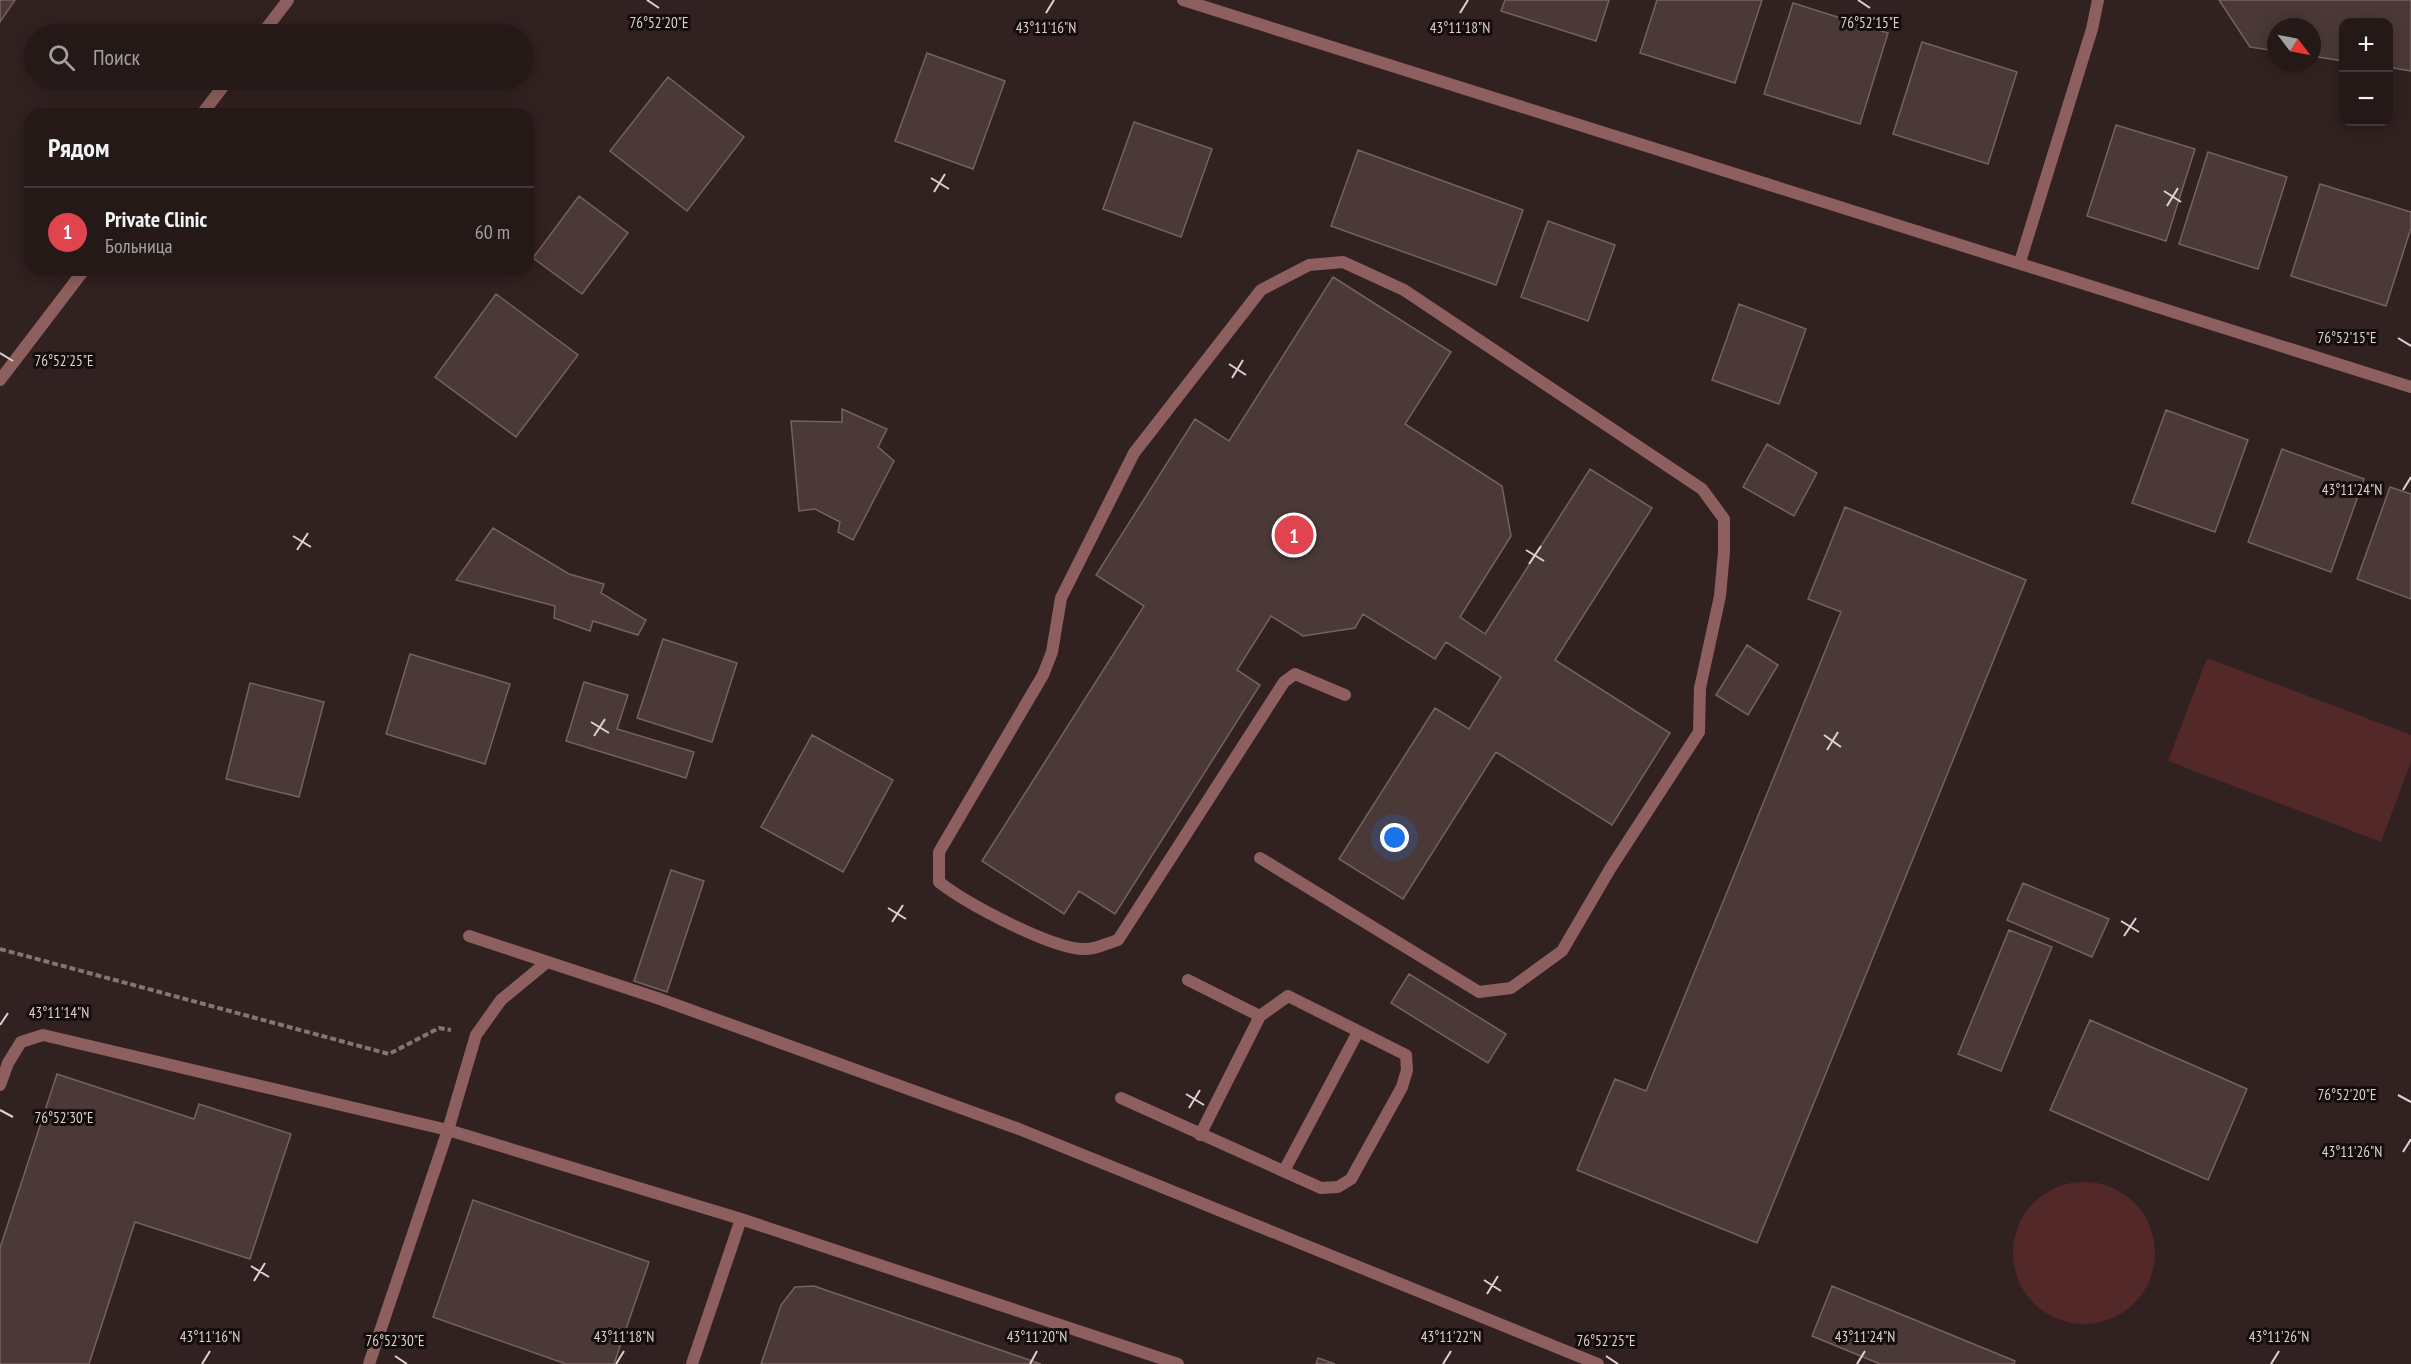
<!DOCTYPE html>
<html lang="ru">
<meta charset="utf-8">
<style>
:root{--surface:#251918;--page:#312625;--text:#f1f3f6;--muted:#a3a0a2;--line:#423837;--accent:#b45309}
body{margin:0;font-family:"PT Sans Narrow",sans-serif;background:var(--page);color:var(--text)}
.controls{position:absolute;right:18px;top:18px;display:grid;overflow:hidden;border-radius:12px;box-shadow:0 3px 15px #0003}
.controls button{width:54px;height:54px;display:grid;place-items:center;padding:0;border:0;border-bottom:2px solid var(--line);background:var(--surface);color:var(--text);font:30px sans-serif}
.compass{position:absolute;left:2267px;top:18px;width:54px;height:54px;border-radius:50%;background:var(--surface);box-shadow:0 3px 15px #0003;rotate:122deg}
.you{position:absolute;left:1395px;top:838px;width:21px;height:21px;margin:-15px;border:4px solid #fff;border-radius:50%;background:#1a73e8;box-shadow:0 0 0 9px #1a73e833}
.badge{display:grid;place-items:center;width:39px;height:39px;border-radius:50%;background:var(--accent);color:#fff;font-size:20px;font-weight:700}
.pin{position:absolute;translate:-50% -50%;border:3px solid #fff;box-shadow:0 2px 6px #0006}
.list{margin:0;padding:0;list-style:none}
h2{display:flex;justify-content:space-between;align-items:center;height:78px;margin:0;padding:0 24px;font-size:26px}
h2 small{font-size:20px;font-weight:400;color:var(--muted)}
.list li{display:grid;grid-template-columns:39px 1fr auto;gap:18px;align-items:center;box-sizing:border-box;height:90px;padding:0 24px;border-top:2px solid var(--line)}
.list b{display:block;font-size:22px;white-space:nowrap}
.list p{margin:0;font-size:20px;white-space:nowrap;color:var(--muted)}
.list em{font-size:20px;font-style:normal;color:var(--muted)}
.icon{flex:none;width:33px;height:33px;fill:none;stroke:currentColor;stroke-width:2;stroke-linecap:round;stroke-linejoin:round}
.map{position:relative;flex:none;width:2411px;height:1364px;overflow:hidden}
.search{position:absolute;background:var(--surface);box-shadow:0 3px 15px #0003;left:24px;top:24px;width:510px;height:66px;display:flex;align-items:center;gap:15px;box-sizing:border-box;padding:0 21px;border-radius:33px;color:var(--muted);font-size:22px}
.panel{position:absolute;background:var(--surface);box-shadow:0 3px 15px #0003;left:24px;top:108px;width:510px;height:168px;border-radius:18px}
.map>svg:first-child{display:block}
</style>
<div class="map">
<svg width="2411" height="1364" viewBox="0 0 2411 1364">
<rect width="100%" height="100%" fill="#312120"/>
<path fill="#532828" d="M2207 658 2411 735V762L2381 842 2168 761Z
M2013 1253a71 71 0 1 1 142 0a71 71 0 1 1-142 0Z"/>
<path fill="#4b3938" stroke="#756160" stroke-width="1.5" d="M0 0H15L0 22Z
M1505 0H1609L1596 41 1501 11Z
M1657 0H1762L1735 83 1640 53Z
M2219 0H2411V71L2388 67V22H2344V61L2312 56V27H2276V51L2250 47Z
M1793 3 1888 33 1860 124 1764 94Z
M1922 42 2017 72 1988 164 1893 134Z
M927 53 1005 81 973 169 895 141Z
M668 77 744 137 687 211 610 151Z
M1134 122 1212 149 1181 237 1103 209Z
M2116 125 2195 149 2166 241 2087 216Z
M1358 150 1523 210 1496 285 1331 226Z
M2208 152 2287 177 2258 269 2179 244Z
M2320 184 2411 212V228L2386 306 2291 276Z
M579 196 628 233 582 294 533 258Z
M1548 221 1615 245 1588 321 1521 297Z
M1333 277 1451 352 1405 424 1502 486 1511 536 1460 617 1485 634 1590 469 1652 508 1555 660 1670 733 1612 825 1496 752 1403 899 1339 859 1435 708 1469 729 1501 677 1446 642 1435 659 1363 614 1355 628 1303 636 1271 616 1237 670 1260 685 1115 914 1079 891 1064 914 982 861 1144 606 1096 575 1195 419 1229 441Z
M496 294 578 355 516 437 435 377Z
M1739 304 1806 329 1779 404 1712 380Z
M842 409 887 429 878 447 894 461 853 540 838 532 840 522 815 509 799 511 791 421 842 422Z
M2166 410 2248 440 2215 532 2132 503Z
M1767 444 1817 473 1794 516 1743 487Z
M2282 449 2364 479 2331 572 2248 542Z
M2390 487 2411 494V599L2357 579Z
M1845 507 2026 580 1757 1243 1577 1170 1615 1079 1646 1091 1841 612 1808 599Z
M493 528 569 574 604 584 601 593 646 620 638 635 593 621 590 631 554 618 555 606 456 580Z
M663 639 737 663 712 742 637 718Z
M1747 645 1778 665 1748 715 1716 695Z
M410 654 510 684 485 764 386 734Z
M584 682 628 695 617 729 694 752 686 778 566 741Z
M250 683 324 702 299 797 226 779Z
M812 735 893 780 843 872 761 827Z
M671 870 704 881 667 992 634 981Z
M2023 883 2109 919 2092 957 2007 920Z
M2009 930 2052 947 2001 1071 1958 1054Z
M1409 974 1506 1034 1488 1063 1391 1003Z
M2090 1020 2247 1089 2208 1180 2050 1110Z
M57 1074 194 1119 199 1104 291 1134 250 1259 135 1222 89 1364H0V1248Z
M473 1200 649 1262 614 1364H566L433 1317Z
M814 1286 1041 1364H761L781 1305 795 1287Z
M1832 1286 2015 1361 2014 1364H1880L1812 1336Z
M1318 1358 1335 1364H1316Z"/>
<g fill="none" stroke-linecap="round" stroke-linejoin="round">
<path stroke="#837574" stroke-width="4" stroke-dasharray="6 3" stroke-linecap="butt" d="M0 949 389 1054 439 1028 451 1030"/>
<path stroke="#8d5f5e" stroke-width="12" d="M1183 0 2411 387
M262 34 288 0
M202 114 228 80
M2020 262 2092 29 2098 0
M0 380 84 270
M1260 858 1479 992 1511 988 1562 951 1610 869 1699 732 1700 688 1720 596 1724 552V519L1702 489 1404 290 1343 262 1309 265 1261 290 1134 453 1061 598 1052 652 1043 675 939 852V882C966 903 1054 951 1087 949 1096 949 1108 943 1118 940L1284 682 1295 674 1345 695
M1188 980 1260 1016
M0 1085 8 1063 21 1042 43 1035 448 1130 741 1219 1178 1364
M1121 1098 1321 1188 1338 1187 1351 1179 1402 1087 1407 1070 1406 1055 1288 996 1260 1016 1200 1135
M1284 1171 1358 1032
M369 1364 448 1130 476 1035 501 1000 547 962
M692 1364 741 1219"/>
<path stroke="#8d5f5e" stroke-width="12" d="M469 936 657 998 1019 1129 1598 1364"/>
</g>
<path fill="none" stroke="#ded2d1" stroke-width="2" d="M647 0 659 8M1858 0 1870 8M1046 13 1054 0M1460 13 1468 0M931 178 949 189M2164 191 2181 202M934 192 945 174M2167 206 2178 188M2398 338 2411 346M0 353 13 361M1229 364 1246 375M1232 378 1243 360M2403 490 2411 477M293 536 311 547M297 550 308 533M1526 550 1544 561M1529 564 1541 546M591 722 609 733M1824 735 1841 747M594 736 605 719M1827 750 1838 732M888 908 906 919M2121 921 2139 932M892 922 903 905M2124 936 2136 918M0 1025 8 1013M1186 1094 1204 1105M2398 1095 2411 1102M1189 1108 1200 1090M0 1110 13 1117M2403 1152 2411 1139M251 1266 269 1277M1484 1280 1501 1291M254 1281 265 1263M1487 1294 1498 1276M395 1356 407 1364M1606 1356 1618 1364M202 1364 210 1351M616 1364 624 1351M1030 1364 1037 1351M1443 1364 1451 1351M1857 1364 1865 1351M2271 1364 2279 1351"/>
<g font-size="15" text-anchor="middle" fill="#ded2d1" stroke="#140d0c" stroke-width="6" stroke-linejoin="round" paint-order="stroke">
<text x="659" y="28">76°52'20"E</text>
<text x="1870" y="28">76°52'15"E</text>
<text x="1046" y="33">43°11'16"N</text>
<text x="1460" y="33">43°11'18"N</text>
<text x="2347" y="343">76°52'15"E</text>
<text x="64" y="366">76°52'25"E</text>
<text x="2352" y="495">43°11'24"N</text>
<text x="59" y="1018">43°11'14"N</text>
<text x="2347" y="1100">76°52'20"E</text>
<text x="64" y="1123">76°52'30"E</text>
<text x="2352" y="1157">43°11'26"N</text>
<text x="210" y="1342">43°11'16"N</text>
<text x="624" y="1342">43°11'18"N</text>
<text x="1037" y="1342">43°11'20"N</text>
<text x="1451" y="1342">43°11'22"N</text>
<text x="1865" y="1342">43°11'24"N</text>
<text x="2279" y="1342">43°11'26"N</text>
<text x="395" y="1346">76°52'30"E</text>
<text x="1606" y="1346">76°52'25"E</text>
</g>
</svg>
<div class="controls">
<button>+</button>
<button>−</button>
</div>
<svg class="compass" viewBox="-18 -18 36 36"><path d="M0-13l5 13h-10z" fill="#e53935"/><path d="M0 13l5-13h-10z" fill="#a3a0a2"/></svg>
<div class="you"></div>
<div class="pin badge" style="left:1294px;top:535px;background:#e0444e">1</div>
<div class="search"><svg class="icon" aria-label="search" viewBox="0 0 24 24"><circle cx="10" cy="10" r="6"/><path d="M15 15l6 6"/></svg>Поиск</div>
<section class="panel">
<h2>Рядом<small></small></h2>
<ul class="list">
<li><span class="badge" style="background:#e0444e">1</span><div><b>Private Clinic</b><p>Больница</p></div><em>60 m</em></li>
</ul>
</section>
</div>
